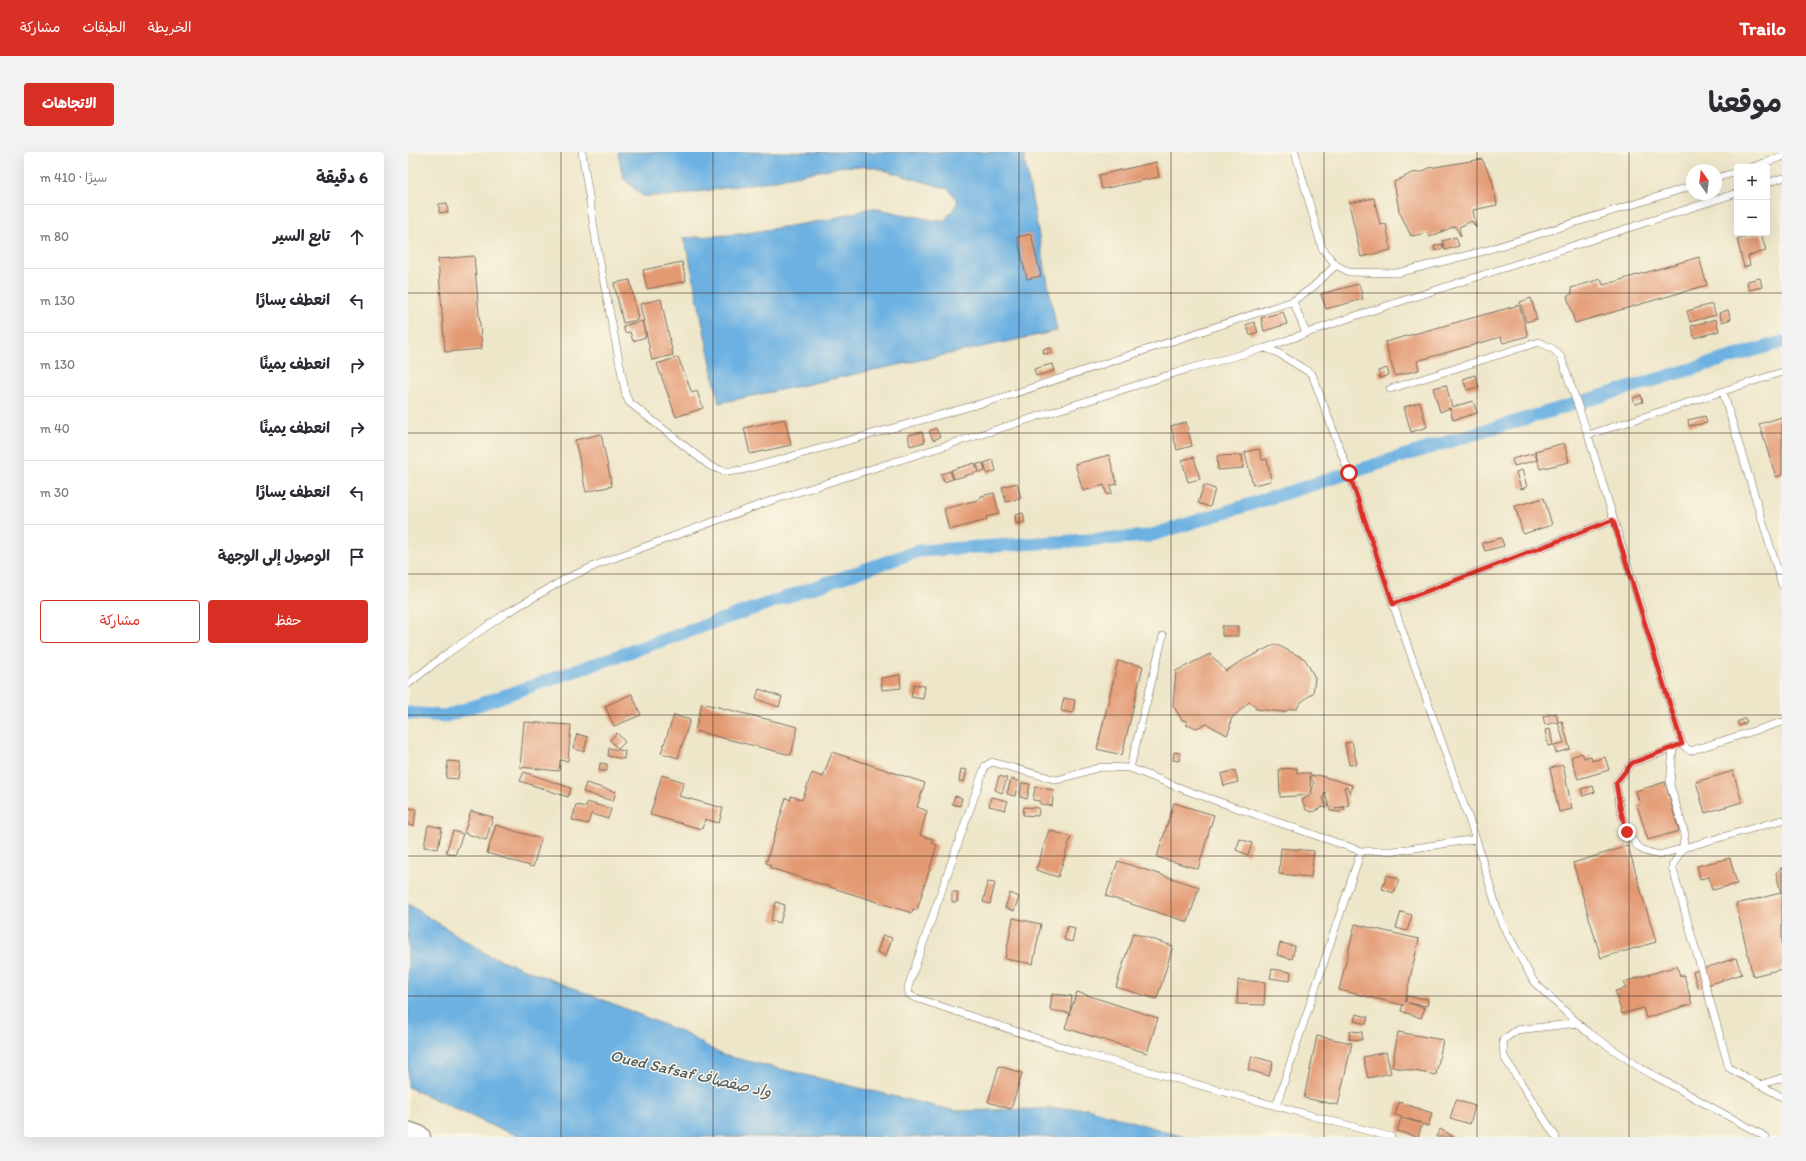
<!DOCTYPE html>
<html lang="ar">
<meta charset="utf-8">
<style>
:root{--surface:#fff;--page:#f2f2f3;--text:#2b2b33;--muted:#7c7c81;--line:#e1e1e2;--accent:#d93025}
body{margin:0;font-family:Itim,"Playpen Sans Arabic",sans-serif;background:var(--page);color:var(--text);direction:rtl}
.controls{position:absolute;right:12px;top:12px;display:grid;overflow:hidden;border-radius:4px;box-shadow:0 4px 16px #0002}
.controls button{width:36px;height:36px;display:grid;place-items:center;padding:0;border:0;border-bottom:1px solid var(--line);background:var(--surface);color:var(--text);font:20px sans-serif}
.compass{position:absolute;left:1278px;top:12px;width:36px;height:36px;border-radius:50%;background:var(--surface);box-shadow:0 4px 16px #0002;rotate:346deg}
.stop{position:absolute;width:12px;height:12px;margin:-9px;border:3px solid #d93025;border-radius:50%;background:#fff}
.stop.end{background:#d93025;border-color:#fff;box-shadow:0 1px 4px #0008}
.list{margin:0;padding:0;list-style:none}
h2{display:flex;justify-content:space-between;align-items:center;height:52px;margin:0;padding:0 16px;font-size:17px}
h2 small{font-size:13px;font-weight:400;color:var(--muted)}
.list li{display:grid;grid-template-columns:26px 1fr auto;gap:12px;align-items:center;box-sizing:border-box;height:64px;padding:0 16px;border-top:1px solid var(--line)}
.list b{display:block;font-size:15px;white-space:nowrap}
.list em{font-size:13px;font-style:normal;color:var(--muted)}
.actions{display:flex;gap:8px;padding:12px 16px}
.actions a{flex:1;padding:9px 0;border:1px solid var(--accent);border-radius:4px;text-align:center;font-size:14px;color:var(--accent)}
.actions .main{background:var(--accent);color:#fff}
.icon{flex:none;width:22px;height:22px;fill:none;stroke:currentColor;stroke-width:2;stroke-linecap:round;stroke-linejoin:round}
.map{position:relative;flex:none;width:1374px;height:985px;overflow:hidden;direction:ltr;border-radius:4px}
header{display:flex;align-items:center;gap:24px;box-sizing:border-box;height:56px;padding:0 20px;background:var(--accent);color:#fff}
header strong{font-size:19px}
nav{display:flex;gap:22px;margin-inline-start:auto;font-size:14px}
.intro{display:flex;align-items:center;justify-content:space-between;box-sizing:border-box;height:96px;padding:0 24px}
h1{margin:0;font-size:28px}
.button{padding:10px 18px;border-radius:4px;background:var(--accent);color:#fff;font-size:14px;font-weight:700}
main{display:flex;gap:24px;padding:0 24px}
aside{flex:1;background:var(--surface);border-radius:4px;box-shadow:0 4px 16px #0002}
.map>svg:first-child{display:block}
</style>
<header>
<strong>Trailo</strong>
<nav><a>الخريطة</a><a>الطبقات</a><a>مشاركة</a></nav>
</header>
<div class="intro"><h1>موقعنا</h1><a class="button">الاتجاهات</a></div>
<main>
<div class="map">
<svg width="1374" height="985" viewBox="0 0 1374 985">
<rect width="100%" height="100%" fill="#fcf5e5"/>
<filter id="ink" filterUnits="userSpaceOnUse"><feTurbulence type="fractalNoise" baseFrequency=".025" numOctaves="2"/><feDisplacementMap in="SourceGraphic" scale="8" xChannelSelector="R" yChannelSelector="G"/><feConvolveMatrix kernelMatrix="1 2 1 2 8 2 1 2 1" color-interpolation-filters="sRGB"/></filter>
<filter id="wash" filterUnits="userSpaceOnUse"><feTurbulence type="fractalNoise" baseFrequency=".012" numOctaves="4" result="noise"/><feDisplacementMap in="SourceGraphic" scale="16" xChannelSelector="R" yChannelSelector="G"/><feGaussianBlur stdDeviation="0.9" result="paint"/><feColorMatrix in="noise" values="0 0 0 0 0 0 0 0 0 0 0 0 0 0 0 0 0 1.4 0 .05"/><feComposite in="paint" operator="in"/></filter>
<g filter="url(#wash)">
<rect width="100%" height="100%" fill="#ede6c9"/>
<path fill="#6cb1e2" stroke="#546e80" d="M210 0H615L649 179 311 251 281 105 275 86 333 82 418 68 464 56 525 68H537L545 58 550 49 541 37 465 15 436 14 362 29 262 44H234L215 26Z
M0 752 80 803 193 847 276 881 314 903 547 959 679 956 776 985H115L89 976 0 935Z"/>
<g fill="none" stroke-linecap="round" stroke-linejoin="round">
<path stroke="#6cb1e2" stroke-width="13" d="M0 561 38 564 510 399 741 384 1046 288 1374 190"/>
</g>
<g id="blocks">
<path fill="#e39a73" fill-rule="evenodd" d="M1074 7 1084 27 1089 53 1065 58 1068 76 1064 69 1051 75 1053 85 1047 74 1022 85 1020 81 1003 84 991 59 986 30 1004 21 1014 20 1021 16Z
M748 10 751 25 694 37 691 23Z
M966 46 972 73 978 72 983 98 953 105 941 51Z
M39 51 40 60 31 61V52Z
M1353 81 1358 99 1340 104 1342 113 1336 115 1329 87Z
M623 82 633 124 619 127 609 85Z
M1048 85 1051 94 1037 98 1034 89Z
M1034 92 1035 96 1027 99 1026 94Z
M66 104 74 197 37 200 30 107Z
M1291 105 1299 133 1167 171 1159 144 1164 142 1163 136 1193 127 1195 133Z
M274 110 278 129 239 137 235 118Z
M1352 126 1354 135 1341 138 1339 129Z
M222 128 230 168 215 171 206 131Z
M951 132 955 147 918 157 913 142Z
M1123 146 1129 167 1118 170 1112 150Z
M253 147 265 203 244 208 232 152Z
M1304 152 1308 163 1282 170 1279 159Z
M1111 153 1120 184 1095 191 1093 185 1009 209 1011 218 987 224 977 190Z
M1320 158 1323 167 1314 170 1311 161Z
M875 160 879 172 856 179 853 166Z
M1308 167 1311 179 1286 186 1283 174Z
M234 169 238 185 225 189 222 180 217 181 215 174Z
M846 170 850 180 842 183 838 173Z
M643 196 644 201 636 202 635 197Z
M270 205 284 241 289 239 295 256 268 265 249 212Z
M644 212 646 219 628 224 626 217Z
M979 216 981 223 972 226 970 219Z
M1067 223 1071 235 1059 238 1055 227Z
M1038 233 1044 255 1065 249 1069 261 1045 268 1042 256 1032 260 1025 236Z
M1233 243 1235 250 1227 252 1225 246Z
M1012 250 1019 275 1003 280 996 255Z
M1297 264 1299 271 1281 274 1280 268Z
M1374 265V323L1368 325 1351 272Z
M377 267 383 293 342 302 336 276Z
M778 270 784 294 769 298 763 274Z
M528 276 532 285 525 288 521 279Z
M514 280 517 290 502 294 500 283Z
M193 282 204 334 178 340 167 288Z
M1156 291 1161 310 1132 317 1127 299Z
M851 297 854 308 859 307 863 329 845 333 837 300Z
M1127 301 1129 308 1106 314 1104 307Z
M701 303 709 332 702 334 704 341 699 343 696 333 675 339 667 312Z
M834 303 835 316 810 318 809 304Z
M786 305 792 327 780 330 774 308Z
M585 308 588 319 579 322 576 311Z
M567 311 570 320 546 327 543 318Z
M575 311 577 319 571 320 569 312Z
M1114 318 1119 335 1113 337 1108 320Z
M542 319 545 327 536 330 533 322Z
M609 331 613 346 598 350 594 335Z
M796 333 807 337 802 355 790 351Z
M586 341 591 362 578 365 579 368 541 378 536 357 573 347V344Z
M1136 346 1144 373 1115 382 1107 354Z
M615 361 617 370 608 372 607 363Z
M1093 386 1096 394 1077 399 1074 391Z
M814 474H830V484H814Z
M867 492 897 507 907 526 905 541 892 551 889 557H882L876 560 848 557 846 553 841 550 823 567 822 576 819 583 799 572 788 576 782 573 779 574V569L774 568 765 553 768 519 802 502 818 519 830 511Z
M710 509 735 514 714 603 689 597Z
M492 523 493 536 474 538 473 526Z
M506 532 517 534 515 547 503 545Z
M351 537 374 545 371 555 348 547Z
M224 542 233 563 206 574 197 554Z
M656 546 667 548 665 561 653 559Z
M294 551 390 575 383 603 287 579Z
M1148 561 1150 570 1137 573 1135 564Z
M266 563 282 568 270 606 253 601Z
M1337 566 1339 570 1331 574 1329 570Z
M1154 569 1162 597 1148 601 1146 593 1156 591 1150 570Z
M116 570 163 573 160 609 152 608 151 619 112 615Z
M1142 577 1145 593 1140 594 1137 578Z
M209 581 217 590 210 597 202 588Z
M169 582 180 585 176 600 165 596Z
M944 590 949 612 941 613 937 591Z
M201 596 217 599 216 607 200 604Z
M424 600 517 631 509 655 519 659 512 683 525 687 524 691 529 693 509 758 505 757 504 761 362 716 363 713 358 711 378 646 383 648V644L394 648 404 621 415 625Z
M766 600 772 601 771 609 765 608Z
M1174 601 1176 606 1183 604 1184 609 1197 605 1201 618 1170 627 1163 605Z
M40 609 52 610 50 627 38 626Z
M192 611 199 612V619H191Z
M1155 613 1164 657 1151 660 1142 616Z
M889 616V621H902V623L907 624 910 623 944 633 942 642 939 635H936L941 653 927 657 936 655 937 657 931 660 922 659 917 640 915 646 919 656 915 655 904 660 898 658 894 648 903 643 872 645 871 617ZM902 624 906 632 903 642Z
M553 617 559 618 556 630 551 629Z
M827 618 830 630 816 634 813 622Z
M1325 619 1334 650 1297 661 1288 630Z
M116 620 163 636 160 645 112 629Z
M254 623 276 630 271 644 315 656 311 671 297 667 294 677 242 663Z
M591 624 599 626 594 641 587 638Z
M603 627 610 629 607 644 599 642Z
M1257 630 1271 679 1240 688 1229 653 1232 652 1228 639Z
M178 631 208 640 205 649 175 640Z
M614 631 622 632 619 647 612 645Z
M1185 634 1187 640 1175 644 1173 637Z
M627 635 646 638 644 654 632 652V649L625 648Z
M547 644 554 646 552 654 544 652Z
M583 645 600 649 597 658 581 654Z
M179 650 203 657 200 667 183 662 180 672 164 668 168 653 178 655Z
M766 651 806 663 790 717 749 705Z
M616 655 631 656 630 664 615 663Z
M0 656 8 657 6 674 0 673Z
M63 659 85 665 78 688 56 681Z
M20 673 34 676 30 697 16 695Z
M88 673 133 687 125 715 79 701Z
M641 678 663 685 650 725 628 718Z
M45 679 55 682 47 703 38 700Z
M832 687 844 691 840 703 828 698Z
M1220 694 1248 790 1193 806 1165 711Z
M873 696 906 699 903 725 871 722Z
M1322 706 1329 732 1304 738 1301 725 1292 727 1289 714Z
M710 709 791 735 780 770 698 744Z
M1374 715V817L1345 824 1328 752 1373 741 1368 721Z
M979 723 991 727 986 741 974 737Z
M580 730 587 731 582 752 575 750Z
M544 740H550L549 750H544Z
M602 741 611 745 606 759 597 756Z
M368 750 377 753 372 771 363 768Z
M993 760 1004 763 999 779 988 776Z
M605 766 633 772 625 812 597 807Z
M947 772 1011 787 997 849 998 850 999 844 1020 847 1019 854 1000 851 1017 856 1013 866 993 859 995 853 931 838Z
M659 774 667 776 664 790 656 788Z
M725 781 765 794 749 847 708 835Z
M475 783 484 786 478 804 469 800Z
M872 791 887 794 884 807 869 803Z
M1328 806 1334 822 1290 836 1285 820Z
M1269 814 1272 824 1276 823 1284 852 1238 866 1235 856 1214 862 1207 839 1218 836 1216 830Z
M864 817 883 820 882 829 862 826Z
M830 828 857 830 856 853 829 852Z
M669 840 750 866 739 901 657 876 662 861 642 858 644 842 664 844 662 860Z
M948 862 960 865 958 872 946 869Z
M942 879 954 880V888L941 887Z
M990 880 1035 888 1028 923 984 915Z
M909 884 944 891 930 953 896 946Z
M978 900 983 921 960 926 955 905Z
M844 904 865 910 861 924 840 918Z
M591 914 614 921 603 957 580 950Z
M1048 948 1067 954 1062 972 1042 966Z
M991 950 1024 961 1020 974 1014 972 1010 985 989 979 993 966 1013 971 987 963Z
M1032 977 1046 985H1028Z"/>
</g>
</g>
<g filter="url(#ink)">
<use href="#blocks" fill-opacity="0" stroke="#796c5a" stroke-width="1"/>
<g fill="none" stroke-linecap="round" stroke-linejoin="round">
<defs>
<path id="lane" d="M174 0 189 95 218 244 221 250 302 314 318 320 335 318 596 245 885 149 905 135 928 113
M887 0 914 96 928 113 941 120 989 121 1076 99 1284 34
M1344 15 1374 5
M1308 26 1329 20
M1359 31 1374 26
M885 149 898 181
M857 196 870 201 904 222 941 321 985 452 1068 687 1093 770 1126 830 1178 879 1234 917 1358 985
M982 237 1131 190 1145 197 1153 205 1180 283 1274 592 1282 599 1374 570
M1315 240 1374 433
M1180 283 1374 220
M985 452 1205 368
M0 532 37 503 97 462 159 426 198 409 362 349 780 217 857 196 941 166 1329 41
M1268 595 1224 611 1208 631C1212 654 1213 681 1233 697 1237 700 1245 701 1251 703L1374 668
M1265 596 1262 633 1277 682 1274 698 1264 714 1321 916 1374 945
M722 616 755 484
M1351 933 1374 926
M868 954 953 699
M983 985 673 901 505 845 501 842 500 835 577 614 584 610 649 628 693 615 722 616 780 639 953 699H986L1068 687
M1148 985 1096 905 1095 888 1109 878 1170 871"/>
<path id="highway" d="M0 981 11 985"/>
</defs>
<use href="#lane" stroke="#796c5a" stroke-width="8"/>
<use href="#highway" stroke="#796c5a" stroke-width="24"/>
<use href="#lane" stroke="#fff" stroke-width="7"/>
<use href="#highway" stroke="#fff" stroke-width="22"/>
</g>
</g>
<g fill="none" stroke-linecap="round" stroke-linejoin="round" filter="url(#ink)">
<path stroke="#d93025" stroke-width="5" d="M941 321 985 452 1205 368 1274 592 1224 611 1208 631 1213 660 1219 680"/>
</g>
<path fill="none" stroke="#3b2a1e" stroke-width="1" stroke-opacity="0.55" d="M153 0V985M305 0V985M458 0V985M611 0V985M763 0V985M916 0V985M1069 0V985M1221 0V985M0 141H1374M0 281H1374M0 422H1374M0 563H1374M0 704H1374M0 844H1374"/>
<g text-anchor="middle" stroke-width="3" stroke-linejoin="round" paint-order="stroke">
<g font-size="16" font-style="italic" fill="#4c5963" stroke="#fcf5e5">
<text transform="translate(283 921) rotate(13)" y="6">Oued Safsaf واد صفصاف</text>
</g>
</g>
</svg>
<div class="controls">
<button>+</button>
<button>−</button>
</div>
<svg class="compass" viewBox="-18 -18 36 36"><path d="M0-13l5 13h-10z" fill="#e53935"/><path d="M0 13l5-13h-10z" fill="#7c7c81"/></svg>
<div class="stop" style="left:941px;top:321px"></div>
<div class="stop end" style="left:1219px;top:680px"></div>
</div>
<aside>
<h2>6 دقيقة<small>سيرًا · 410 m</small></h2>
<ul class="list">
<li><svg class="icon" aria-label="ahead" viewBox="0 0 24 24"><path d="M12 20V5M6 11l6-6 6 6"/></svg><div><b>تابع السير</b></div><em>80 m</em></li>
<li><svg class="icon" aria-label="left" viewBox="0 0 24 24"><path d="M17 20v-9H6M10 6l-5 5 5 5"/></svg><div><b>انعطف يسارًا</b></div><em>130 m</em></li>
<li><svg class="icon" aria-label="right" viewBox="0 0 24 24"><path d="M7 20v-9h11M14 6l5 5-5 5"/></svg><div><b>انعطف يمينًا</b></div><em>130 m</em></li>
<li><svg class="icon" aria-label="right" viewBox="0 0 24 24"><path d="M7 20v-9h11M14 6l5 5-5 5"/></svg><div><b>انعطف يمينًا</b></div><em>40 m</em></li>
<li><svg class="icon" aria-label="left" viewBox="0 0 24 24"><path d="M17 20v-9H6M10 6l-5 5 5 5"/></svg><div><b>انعطف يسارًا</b></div><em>30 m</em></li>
<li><svg class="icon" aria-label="arrive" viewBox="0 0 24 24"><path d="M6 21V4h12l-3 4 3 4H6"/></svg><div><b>الوصول إلى الوجهة</b></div></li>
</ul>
<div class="actions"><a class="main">حفظ</a><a>مشاركة</a></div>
</aside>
</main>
